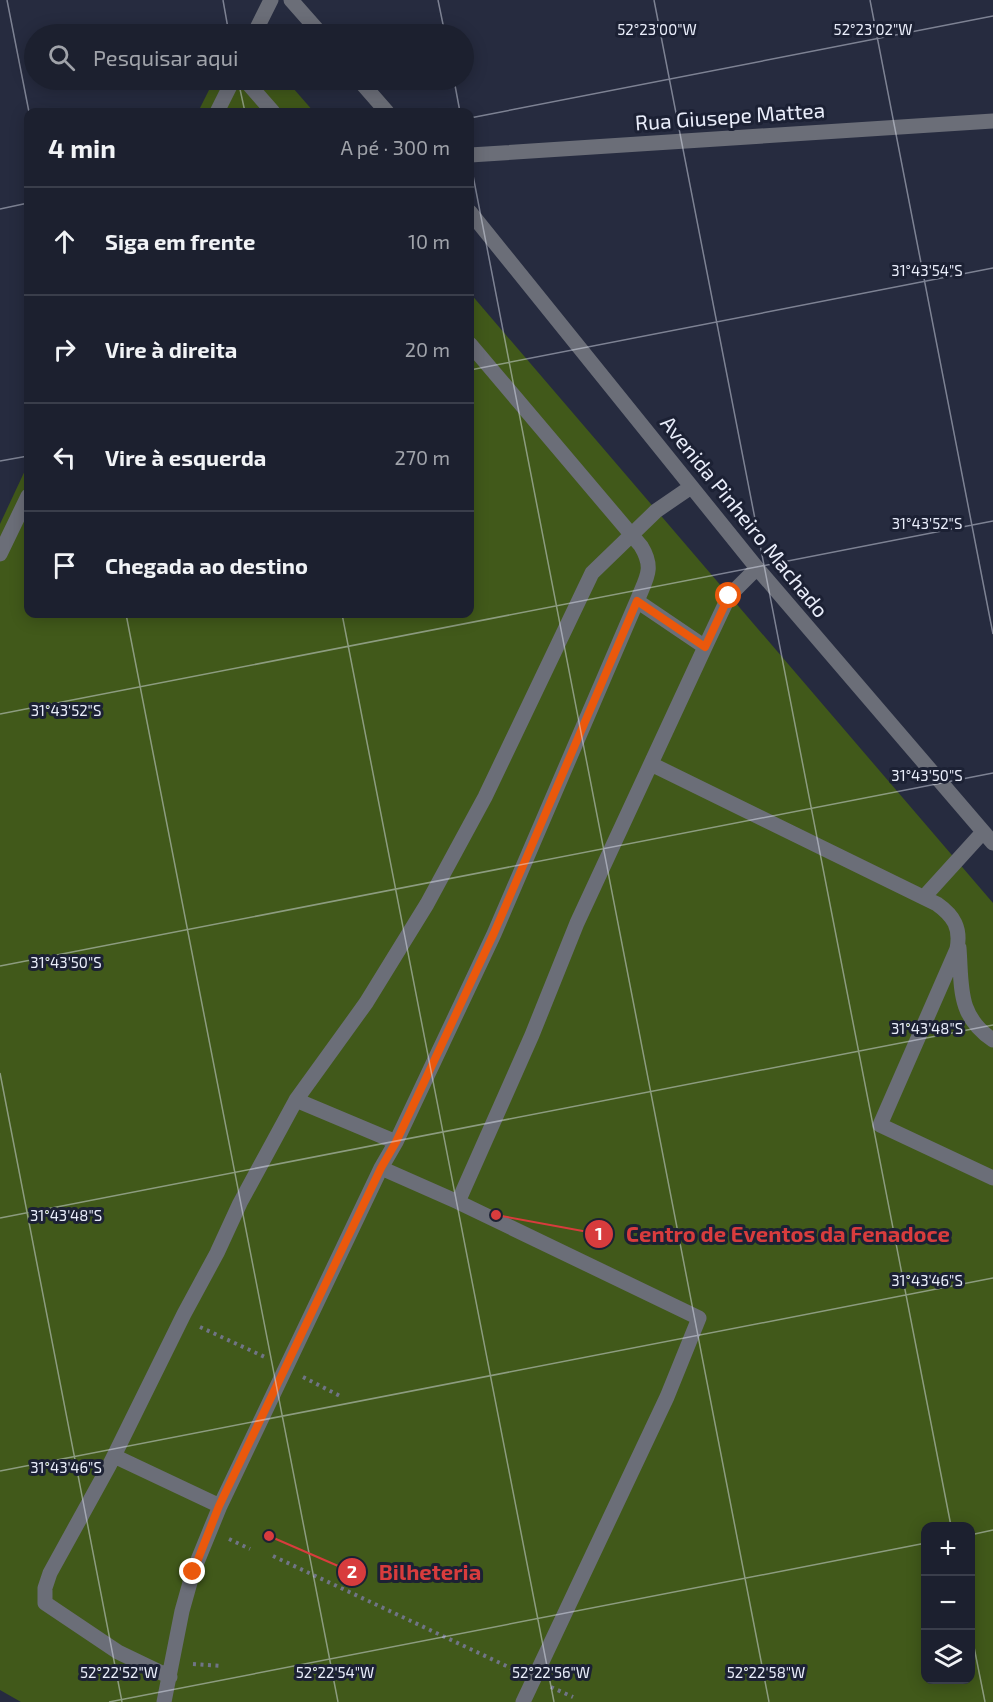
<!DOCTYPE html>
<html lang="pt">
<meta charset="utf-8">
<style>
:root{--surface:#1c202f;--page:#292d3b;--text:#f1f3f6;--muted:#a0a3aa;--line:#3a3e4b}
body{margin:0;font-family:"Exo 2",sans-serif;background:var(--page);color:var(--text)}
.controls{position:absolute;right:18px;bottom:18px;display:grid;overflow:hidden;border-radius:12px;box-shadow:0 3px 15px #0003}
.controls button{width:54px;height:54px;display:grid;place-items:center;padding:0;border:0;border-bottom:2px solid var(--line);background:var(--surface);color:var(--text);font:30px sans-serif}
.stop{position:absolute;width:18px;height:18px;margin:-14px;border:4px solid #ea580c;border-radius:50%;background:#fff}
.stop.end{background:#ea580c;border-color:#fff;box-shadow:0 2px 6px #0008}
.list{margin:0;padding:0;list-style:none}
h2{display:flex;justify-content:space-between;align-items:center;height:78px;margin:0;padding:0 24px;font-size:26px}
h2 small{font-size:20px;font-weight:400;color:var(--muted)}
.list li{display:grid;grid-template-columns:39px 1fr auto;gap:18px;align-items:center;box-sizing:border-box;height:108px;padding:0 24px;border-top:2px solid var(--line)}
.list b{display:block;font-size:22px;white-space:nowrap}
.list em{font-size:20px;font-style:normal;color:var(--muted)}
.icon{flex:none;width:33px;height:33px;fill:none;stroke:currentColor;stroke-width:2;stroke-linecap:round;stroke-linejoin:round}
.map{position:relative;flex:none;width:993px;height:1702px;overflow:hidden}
.search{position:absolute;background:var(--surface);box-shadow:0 3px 15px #0003;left:24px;top:24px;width:450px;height:66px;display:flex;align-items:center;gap:15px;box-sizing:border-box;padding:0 21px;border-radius:33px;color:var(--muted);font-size:22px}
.panel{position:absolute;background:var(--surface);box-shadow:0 3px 15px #0003;left:24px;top:108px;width:450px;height:510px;border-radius:12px}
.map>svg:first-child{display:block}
</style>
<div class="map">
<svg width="993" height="1702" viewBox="0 0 993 1702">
<rect width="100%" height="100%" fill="#262b3f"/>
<path fill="#41591a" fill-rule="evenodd" d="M240 25 247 34H235Z
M214 80H286L314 112H198Z
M470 293 993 903V1702H21L0 1690V524L28 464V614H470ZM926 1526H970V1680H926Z"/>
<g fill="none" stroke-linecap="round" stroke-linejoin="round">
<path stroke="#707486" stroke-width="4" stroke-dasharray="3 4.5" stroke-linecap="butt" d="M200 1327 267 1358
M303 1377 340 1396
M229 1539 250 1549
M273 1556 517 1671
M193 1664 222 1666
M551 1687 573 1697"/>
<path stroke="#6b6e78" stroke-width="15" d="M291 0 321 34
M254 34 271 0
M245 80 273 112
M359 80 387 112
M217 112 233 80
M470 155 993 121
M470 212 757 568 993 843
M470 344 641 546C655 569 646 578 637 601
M0 554 28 496
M651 764 937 904C954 916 961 928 957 949L880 1125 993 1178
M924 897 983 832
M959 948C962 987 957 1016 993 1040
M296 1100 396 1142
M381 1168 458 1202 699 1318 667 1397 523 1702
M458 1202 532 1035 577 923 705 647
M114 1456 220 1506
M170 1677 118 1652 45 1603V1588L50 1573 109 1466 184 1314 217 1253 240 1203 296 1100 366 1003 427 904 485 797 592 573 656 511 691 487
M164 1702 182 1611 193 1572 220 1506 381 1168 396 1142 494 934 637 601 705 647 729 596 757 568"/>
</g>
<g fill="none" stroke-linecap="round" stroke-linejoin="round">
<path stroke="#ea580c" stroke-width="8" d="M193 1572 219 1506 381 1168 396 1142 494 933 637 601 705 647 729 596"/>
</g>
<path fill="none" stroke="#e9edfa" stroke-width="1.5" stroke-opacity="0.45" d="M7 0 29 112M223 0 229 34M438 0 445 34M654 0 951 1526M870 0 993 634M238 80 245 112M454 80 460 112M470 118 993 16M470 160 769 1702M0 209 28 203M470 370 993 268M0 461 28 456M126 614 338 1702M342 614 554 1702M0 714 993 521M0 966 993 773M0 1073 122 1702M0 1218 993 1025M0 1471 993 1278M970 1535 993 1530M970 1627 985 1702M109 1702 926 1543"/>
<g text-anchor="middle" stroke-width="6" stroke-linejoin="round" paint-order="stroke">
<g font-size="21" fill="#e9edfa" stroke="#1c2134">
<text transform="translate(730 117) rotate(-4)" y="7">Rua Giusepe Mattea</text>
<text transform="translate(744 517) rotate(51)" y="7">Avenida Pinheiro Machado</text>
</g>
</g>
<g font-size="15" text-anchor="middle" fill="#e9edfa" stroke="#1c2134" stroke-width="6" stroke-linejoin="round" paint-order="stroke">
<text x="657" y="35">52°23'00"W</text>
<text x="873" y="35">52°23'02"W</text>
<text x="927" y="276">31°43'54"S</text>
<text x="927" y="529">31°43'52"S</text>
<text x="66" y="716">31°43'52"S</text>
<text x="927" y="781">31°43'50"S</text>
<text x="66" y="968">31°43'50"S</text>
<text x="927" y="1034">31°43'48"S</text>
<text x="66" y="1221">31°43'48"S</text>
<text x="927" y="1286">31°43'46"S</text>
<text x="66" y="1473">31°43'46"S</text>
<text x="119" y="1678">52°22'52"W</text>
<text x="335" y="1678">52°22'54"W</text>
<text x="551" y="1678">52°22'56"W</text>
<text x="766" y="1678">52°22'58"W</text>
</g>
<path fill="none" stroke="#d83c3d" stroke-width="2" d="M496 1215L599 1234M269 1536L352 1572"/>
<g fill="#d83c3d" stroke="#1c2134" stroke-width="2">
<circle cx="496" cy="1215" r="6"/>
<circle cx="269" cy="1536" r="6"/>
<circle cx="599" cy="1234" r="15"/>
<circle cx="352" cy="1572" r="15"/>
</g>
<g font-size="18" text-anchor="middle" font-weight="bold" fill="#fff">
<text x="599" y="1240">1</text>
<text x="352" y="1578">2</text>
</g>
<g font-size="22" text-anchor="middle" font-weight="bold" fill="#d83c3d" stroke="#1c2134" stroke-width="6" stroke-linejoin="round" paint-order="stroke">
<text x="788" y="1242">Centro de Eventos da Fenadoce</text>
<text x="430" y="1580">Bilheteria</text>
</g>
</svg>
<div class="controls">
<button>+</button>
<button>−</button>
<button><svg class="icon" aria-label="layers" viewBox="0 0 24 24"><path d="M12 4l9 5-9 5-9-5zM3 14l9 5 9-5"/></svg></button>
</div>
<div class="stop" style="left:729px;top:596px"></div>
<div class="stop end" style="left:193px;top:1572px"></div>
<div class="search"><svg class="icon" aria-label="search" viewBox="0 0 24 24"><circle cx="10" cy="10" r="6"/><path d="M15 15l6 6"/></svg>Pesquisar aqui</div>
<section class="panel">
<h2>4 min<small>A pé · 300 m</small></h2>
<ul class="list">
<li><svg class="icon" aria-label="ahead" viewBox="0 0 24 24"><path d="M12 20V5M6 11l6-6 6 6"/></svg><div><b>Siga em frente</b></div><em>10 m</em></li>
<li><svg class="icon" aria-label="right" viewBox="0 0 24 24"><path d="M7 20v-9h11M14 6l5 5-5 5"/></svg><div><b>Vire à direita</b></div><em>20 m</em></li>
<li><svg class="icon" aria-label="left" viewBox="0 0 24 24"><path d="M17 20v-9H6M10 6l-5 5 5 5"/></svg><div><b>Vire à esquerda</b></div><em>270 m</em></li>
<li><svg class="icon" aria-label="arrive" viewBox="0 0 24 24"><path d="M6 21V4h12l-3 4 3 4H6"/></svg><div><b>Chegada ao destino</b></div></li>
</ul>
</section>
</div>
